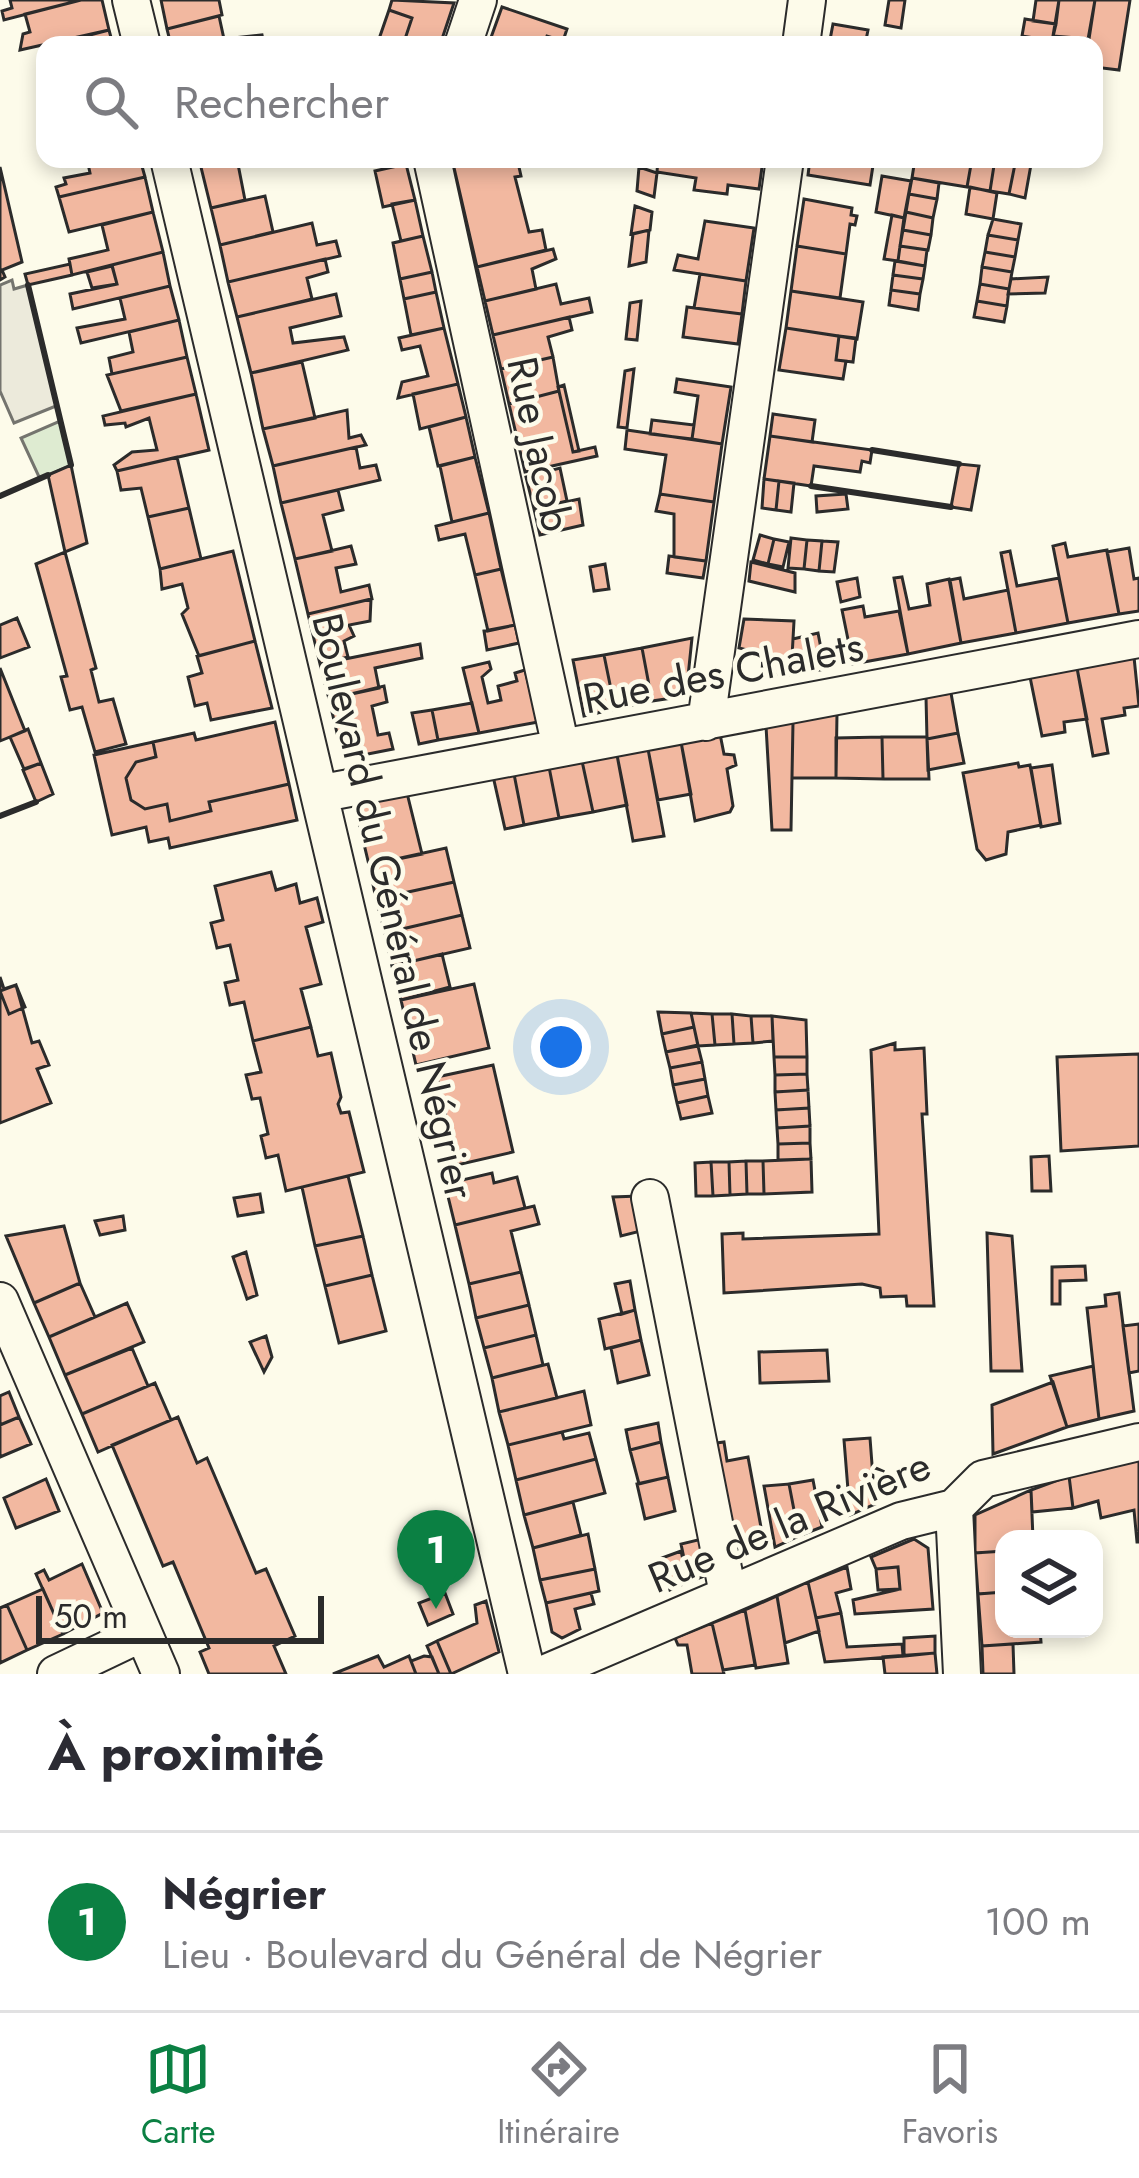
<!DOCTYPE html>
<html lang="fr">
<meta charset="utf-8">
<style>
:root{--surface:#fff;--page:#f2f2f3;--text:#2b2b33;--muted:#7c7c81;--line:#e1e1e2;--accent:#0b8043}
body{margin:0;font-family:Jost,sans-serif;background:var(--page);color:var(--text)}
.controls{position:absolute;right:36px;bottom:36px;display:grid;overflow:hidden;border-radius:24px;box-shadow:0 6px 18px #0003}
.controls button{width:108px;height:108px;display:grid;place-items:center;padding:0;border:0;border-bottom:3px solid var(--line);background:var(--surface);color:var(--text);font:60px sans-serif}
.scale{position:absolute;left:36px;bottom:30px;width:288px;box-sizing:border-box;padding-left:12px;border:6px solid #2b2b2b;border-top:0;font-size:33px;line-height:42px;white-space:nowrap;color:#2b2b2b;-webkit-text-stroke:9px #fdfbea;paint-order:stroke}
.you{position:absolute;left:561px;top:1047px;width:42px;height:42px;margin:-30px;border:9px solid #fff;border-radius:50%;background:#1a73e8;box-shadow:0 0 0 18px #1a73e833}
.badge{display:grid;place-items:center;width:78px;height:78px;border-radius:50%;background:var(--accent);color:#fff;font-size:39px;font-weight:700}
.pin{position:absolute;translate:-50% -99px;filter:drop-shadow(0 3px 6px #0008)}
.pin::after{content:'';position:absolute;top:63px;width:42px;height:36px;background:inherit;clip-path:polygon(0 0,100% 0,50% 100%)}
.list{margin:0;padding:0;list-style:none}
h2{display:flex;justify-content:space-between;align-items:center;height:156px;margin:0;padding:0 48px;font-size:51px}
h2 small{font-size:39px;font-weight:400;color:var(--muted)}
.list li{display:grid;grid-template-columns:78px 1fr auto;gap:36px;align-items:center;box-sizing:border-box;height:180px;padding:0 48px;border-top:3px solid var(--line)}
.list b{display:block;font-size:45px;white-space:nowrap}
.list p{margin:0;font-size:39px;white-space:nowrap;color:var(--muted)}
.list em{font-size:39px;font-style:normal;color:var(--muted)}
.icon{flex:none;width:66px;height:66px;fill:none;stroke:currentColor;stroke-width:2;stroke-linecap:round;stroke-linejoin:round}
.map{position:relative;flex:none;width:1139px;height:1674px;overflow:hidden}
.search{position:absolute;background:var(--surface);box-shadow:0 6px 18px #0003;left:36px;right:36px;top:36px;height:132px;display:flex;align-items:center;gap:30px;box-sizing:border-box;padding:0 42px;border-radius:24px;color:var(--muted);font-size:45px}
.sheet{height:336px;background:var(--surface)}
nav{display:flex;justify-content:space-around;align-items:center;box-sizing:border-box;height:168px;border-top:3px solid var(--line);background:var(--surface);font-size:33px;color:var(--muted)}
nav a{display:grid;justify-items:center;gap:6px}
nav .on{color:var(--accent)}
.map>svg:first-child{display:block}
</style>
<div class="map">
<svg width="1139" height="1674" viewBox="0 0 1139 1674">
<rect width="100%" height="100%" fill="#fdfbea"/>
<path fill="#deebd1" stroke="#74746e" stroke-width="3" d="M60 421 71 465 40 479 21 438Z"/>
<path fill="#eceadb" stroke="#74746e" stroke-width="3" d="M12 280 14 289 28 285 56 406 14 423 0 391V285Z"/>
<path fill="#f2b8a0" stroke="#2b2b2b" stroke-width="3" d="M10 0H81L4 20 2 11 12 8Z
M81 0H102L109 30 20 50 23 34 30 32 25 14Z
M161 0H219L222 15 167 29Z
M392 0 454 3 440 45H403L412 18 389 10Z
M889 0H905L901 28 885 25Z
M1036 0H1059L1056 24 1033 21Z
M1059 0H1095L1089 39 1053 36Z
M1095 0H1130L1119 70 1094 67V45H1087Z
M502 7 567 29 563 41 547 36 544 45 489 43Z
M389 10 412 18 403 45 379 39Z
M219 16 224 39 262 35 264 45H171L167 29Z
M1025 19 1056 24 1052 41 1022 36Z
M833 24 868 30 865 45H829Z
M109 30 113 45H59V43Z
M87 159H140L145 177 59 197 56 187 66 184 64 178 90 173Z
M199 159H237L245 200 211 208Z
M452 159H498L519 167 521 176 515 177 529 232 542 230 546 250 477 267Z
M658 159 763 160 759 189 728 185 727 194 694 190 696 178 657 172Z
M810 159H874L870 185 808 175Z
M915 159H972L967 187 912 178Z
M972 159H995L990 191 967 187Z
M995 159H1016L1009 194 990 191Z
M1016 159H1032L1025 198 1009 194Z
M406 164 415 200 383 207 375 171Z
M0 167 22 262 2 270 5 277 0 280Z
M639 167 657 173 654 197 637 191Z
M882 176 911 181 904 218 876 212Z
M145 177 153 212 69 232 59 197Z
M912 178 939 183 937 199 909 194Z
M970 187 997 193 993 219 966 214Z
M909 194 937 199 933 218 906 212Z
M265 196 273 232 220 245 211 208Z
M804 199 852 208 851 215 857 216 855 225 850 224 846 254 797 246Z
M415 200 423 236 401 241 392 204Z
M635 206 652 212 650 230 631 234Z
M153 212 163 252 72 275 69 259 108 250 102 225Z
M906 212 933 218 931 235 903 230Z
M892 215 904 218 898 261 884 259Z
M993 219 1021 224 1018 240 988 235Z
M705 221 754 228 746 281 674 270 678 255 698 259Z
M312 223 317 245 336 241 340 256 228 282 220 245Z
M649 230 646 262 629 266 633 234Z
M903 230 931 235 928 250 900 246Z
M988 235 1018 240 1015 257 985 252Z
M423 236 432 272 400 279 393 243Z
M797 246 846 254 840 298 791 291Z
M900 246 927 250 925 266 898 261Z
M553 249 556 259 532 269 536 289 485 301 477 267Z
M163 252 170 286 73 309 70 294 117 284 112 265Z
M985 252 1015 257 1012 272 982 267Z
M325 259 328 272 307 278 312 299 237 317 228 282Z
M895 261 925 266 923 279 893 275Z
M70 264 72 275 28 285 25 274Z
M112 266 117 284 92 288 87 272Z
M982 267 1012 272 1009 289 980 284Z
M432 272 436 292 404 299 400 279Z
M700 274 746 281 742 314 694 308Z
M893 275 923 279 920 294 891 290Z
M1048 277 1045 293 1008 294 1011 279Z
M556 284 561 304 589 298 592 312 493 335 485 301Z
M980 284 1009 289 1007 306 977 301Z
M170 286 179 320 81 343 77 328 125 319 120 298Z
M891 290 920 294 918 310 889 305Z
M791 291 863 302 857 339 786 328Z
M436 292 444 328 411 335 404 299Z
M336 294 341 316 290 328 293 343 344 337 348 350 251 373 237 317Z
M641 301 637 340 626 339 630 303Z
M977 301 1007 306 1004 322 974 317Z
M687 307 742 314 738 344 683 337Z
M569 317 572 330 548 337 553 357 501 369 493 335Z
M179 320 187 357 112 374 109 358 133 352 129 332Z
M444 328 458 384 398 398 402 382 428 376 420 346 402 350 399 338Z
M786 328 839 336 836 360 846 361 843 379 779 370Z
M839 336 856 338 853 362 836 360Z
M187 357 196 394 121 411 107 375Z
M553 357 559 391 509 404 501 369Z
M302 362 315 418 263 429 251 373Z
M634 369 627 428 618 427 625 371Z
M677 379 731 387 722 444 692 439 698 396 675 392Z
M458 384 466 417 420 429 413 394Z
M564 385 579 451 573 452 558 387Z
M559 391 573 452 595 447 597 456 525 472 509 404Z
M196 394 209 450 117 471 114 465 132 452 157 450 149 418 126 427 125 423 105 425 103 416Z
M347 410 349 438 361 435 366 445 273 466 263 429Z
M773 414 815 420 812 442 770 436Z
M466 417 475 457 438 466 429 427Z
M652 420 694 425 692 439 650 434Z
M627 430 722 444 714 502 660 494 666 455 625 449Z
M770 436 872 450 870 463 862 461 860 472 814 466 811 486 764 479Z
M356 447 360 468 376 465 380 480 281 503 273 466Z
M177 457 189 508 148 517 141 488 121 490 117 471Z
M475 457 489 513 452 522 440 466Z
M959 464 979 466 971 510 951 507Z
M71 465 87 543 65 552 48 475Z
M560 468 567 501 534 509 526 477Z
M764 479 779 481 776 510 762 508Z
M779 481 794 483 791 512 776 510Z
M338 490 343 510 323 515 332 551 295 559 281 503Z
M660 494 714 502 706 561 674 557V514L656 511Z
M846 494 848 509 817 512 816 496Z
M579 499 583 525 540 535 534 509Z
M189 508 201 559 160 569 148 517Z
M489 513 501 569 475 575 465 534 439 540 436 526Z
M760 535 774 539 768 564 753 560Z
M791 538 807 540 804 569 788 568Z
M774 539 789 542 783 567 768 564Z
M807 540 822 541 819 571 804 569Z
M822 541 838 542 834 572 819 571Z
M1065 543 1068 557 1107 550 1119 614 1068 623 1053 546Z
M351 546 356 564 336 568 341 592 369 585 372 599 308 614 295 559Z
M1129 548 1134 579 1139 578V611L1119 614 1107 552Z
M233 551 255 641 199 656 182 614 188 608 182 584 162 589 160 569Z
M1010 551 1017 586 1059 578 1068 623 1016 633 1001 553Z
M65 552 96 668 91 670 99 702 113 699 126 744 95 752 82 707 70 710 61 677 67 676 36 564Z
M669 556 706 561 703 578 667 573Z
M751 562 795 573V592L749 581Z
M605 564 609 589 594 591 590 567Z
M501 569 515 625 488 631 475 575Z
M902 577 909 609 930 605 927 584 949 579 961 643 908 654 894 578Z
M857 578 860 597 841 602 837 582Z
M960 578 964 599 1008 590 1016 633 961 643 950 580Z
M371 599 370 621 349 625 354 636 344 641 348 657 320 664 308 614Z
M863 606 865 617 899 611 908 654 853 664 842 610Z
M17 618 29 647 0 658V625Z
M744 619 794 621 791 675 762 674 763 654 739 648Z
M515 625 519 643 487 650 484 631Z
M818 633 825 669 791 675 793 639Z
M692 638 686 696 652 701 642 648Z
M255 641 272 708 211 720 207 703 195 706 188 677 202 673 197 656Z
M420 644 422 658 375 668 379 688 329 699 320 664Z
M642 648 652 701 615 709 604 655Z
M604 655 615 709 584 716 573 660Z
M1134 657 1139 706 1124 708 1125 715 1102 719 1108 753 1093 756 1077 668Z
M489 662 491 669 482 677 488 703 501 700 498 686 517 681 515 673 525 670 538 722 479 733 463 668Z
M0 668 25 731 0 741Z
M1077 668 1087 719 1064 722 1065 732 1042 736 1030 677Z
M384 686 387 702 372 706 378 735 389 733 393 749 348 758 342 754 329 699Z
M951 693 958 733 927 739 926 697Z
M472 703 479 733 438 740 432 710Z
M432 710 438 740 419 744 412 713Z
M837 713 836 778H792L793 722Z
M275 722 289 784 209 802 211 811 170 821 167 804 145 809 131 800 126 778 136 762 156 757 153 742 194 733 196 740Z
M793 722 791 830H772L766 726Z
M28 729 41 763 24 769 10 737Z
M958 733 964 763 928 770 927 739Z
M720 734 724 754 734 755 736 765 727 769 733 806 730 812 695 821 681 742Z
M882 737H927L929 779H883Z
M882 737 883 779 836 778V738Z
M153 742 156 757 136 762 126 778 131 800 145 809 167 804 170 821 211 811 209 802 289 784 297 820 170 848 168 838 149 842 146 827 112 835 94 755Z
M681 742 691 794 658 800 648 749Z
M648 749 664 836 633 841 617 755Z
M617 755 627 805 593 812 582 761Z
M582 761 593 812 559 818 549 767Z
M41 763 53 794 36 802 23 770Z
M1018 763 1019 767 1030 765 1041 825 1008 832 1006 854 986 860 977 849 963 773Z
M1052 765 1060 823 1041 827 1031 768Z
M549 767 559 818 524 825 514 774Z
M514 774 524 825 505 829 493 776Z
M407 793 422 854 369 865 355 806Z
M446 848 454 882 376 899 369 865Z
M271 872 276 890 296 884 300 903 317 898 323 922 306 927 321 984 301 989 311 1027 253 1041 244 1002 230 1005 225 983 238 980 230 945 217 948 211 923 223 920 215 886Z
M454 882 462 915 385 933 376 899Z
M462 915 470 948 392 966 385 933Z
M442 954 450 987 401 1000 392 966Z
M0 977 4 989 16 985 32 1043 39 1041 49 1065 37 1069 51 1103 0 1123Z
M474 984 489 1048 416 1065 401 1000Z
M16 985 25 1007 9 1014 0 991Z
M658 1012 691 1013 694 1027 662 1034Z
M691 1013 712 1014 715 1045 698 1046Z
M712 1014H732L734 1044 715 1045Z
M732 1014 751 1016 753 1043 734 1044Z
M751 1016H772L773 1041 753 1043Z
M772 1016 806 1020 807 1057H774Z
M311 1027 318 1056 331 1053 341 1097 338 1104 341 1113 349 1112 364 1172 286 1191 278 1155 266 1158 261 1136 268 1134 260 1098 252 1099 246 1075 261 1072 253 1041Z
M694 1027 698 1045 666 1052 662 1034Z
M895 1043V1050L924 1048 927 1114H922L934 1306H907L906 1296 881 1297 880 1288 862 1284 724 1293 722 1234 743 1233V1239L879 1234 871 1050Z
M698 1046 702 1062 670 1068 666 1052Z
M1139 1054V1146L1061 1151 1057 1057Z
M774 1057H807V1074L775 1075Z
M702 1062 705 1079 673 1085 670 1068Z
M493 1065 513 1152 457 1165 437 1077Z
M807 1074 808 1090 775 1092V1075Z
M705 1079 708 1096 677 1103 673 1085Z
M808 1090 809 1108 776 1110 775 1092Z
M708 1096 712 1113 681 1119 677 1103Z
M809 1108 810 1126 777 1128 776 1110Z
M810 1126V1143L778 1144 777 1128Z
M810 1143 811 1159 778 1160V1144Z
M1049 1156 1051 1191H1032L1031 1157Z
M811 1159 812 1192 764 1194 763 1161Z
M746 1161H763L764 1194H747Z
M746 1161 747 1194 730 1195 729 1162Z
M711 1162H729L730 1195 713 1196Z
M711 1162 713 1196H696L695 1163Z
M492 1173 494 1183 517 1177 525 1208 455 1225 445 1184Z
M348 1176 363 1236 315 1246 302 1187Z
M260 1194 263 1212 238 1216 234 1198Z
M639 1196 645 1230 621 1236 613 1197Z
M534 1206 539 1224 511 1231 521 1272 469 1284 455 1225Z
M123 1216 125 1230 100 1235 95 1221Z
M64 1226 80 1283 34 1303 6 1236Z
M987 1233 1012 1236 1022 1371H991Z
M363 1236 372 1275 325 1286 315 1246Z
M246 1252 257 1295 247 1299 233 1257Z
M1085 1266 1086 1280 1060 1281V1304H1052V1267Z
M521 1272 529 1305 476 1318 469 1284Z
M372 1275 386 1331 339 1343 325 1286Z
M630 1281 635 1310 622 1314 615 1284Z
M80 1283 95 1317 49 1337 34 1303Z
M1119 1293 1134 1411 1099 1419 1087 1308 1106 1306 1105 1295Z
M127 1303 144 1342 65 1375 49 1337Z
M529 1305 536 1335 484 1348 476 1318Z
M635 1310 641 1340 605 1349 599 1319Z
M1139 1324V1371L1129 1373 1123 1326Z
M536 1335 543 1365 492 1378 484 1348Z
M266 1336 272 1357 264 1372 250 1342Z
M641 1340 649 1375 618 1383 611 1348Z
M132 1348 148 1386 82 1414 65 1375Z
M827 1350 829 1381 760 1383 759 1352Z
M548 1364 557 1398 499 1412 492 1378Z
M1093 1366 1099 1419 1067 1427 1050 1376Z
M1053 1382 1067 1427 993 1454 992 1405Z
M155 1383 171 1420 98 1452 82 1414Z
M584 1391 591 1425 508 1445 499 1412Z
M9 1392 19 1417 0 1425V1396Z
M19 1417 31 1444 0 1457V1425Z
M178 1417 197 1463 207 1458 256 1573 266 1569 295 1636 274 1646 286 1674H209L200 1652 209 1648 173 1562 163 1566 112 1445Z
M658 1423 661 1442 630 1450 626 1430Z
M562 1432 564 1439 589 1433 596 1459 516 1480 508 1445Z
M870 1438 875 1504 850 1515 844 1440Z
M661 1442 668 1477 639 1484 630 1450Z
M724 1442 727 1461 748 1457 763 1538 730 1546 709 1444Z
M1139 1458V1542H1137L1134 1510 1101 1518 1098 1501 1073 1508 1069 1476Z
M596 1459 605 1493 524 1515 516 1480Z
M1069 1476 1073 1508 1032 1512 1031 1490Z
M668 1477 675 1511 645 1519 637 1484Z
M46 1479 59 1511 16 1528 4 1498Z
M813 1480 822 1527 799 1536 789 1484Z
M789 1484 799 1536 775 1547 764 1486Z
M1031 1490 1033 1539H1004V1551L975 1553V1515Z
M573 1502 581 1535 533 1548 524 1515Z
M588 1534 595 1569 540 1580 533 1548Z
M706 1538 712 1573 689 1582 681 1544Z
M914 1539 928 1548 933 1609 855 1614 853 1600 900 1589 898 1567 876 1569 871 1557Z
M681 1551 688 1582 670 1590 662 1558Z
M1004 1551V1592L978 1594 975 1553Z
M82 1564 103 1613 63 1634 36 1574 44 1570 49 1580Z
M847 1567 851 1589 836 1593 841 1613 816 1618 808 1582Z
M898 1567 900 1589 878 1590 876 1569Z
M595 1569 599 1591 546 1603 540 1580Z
M808 1582 819 1631 785 1643 777 1596Z
M43 1589 63 1634 27 1650 7 1605Z
M1004 1592V1629H1040L1041 1642 982 1646 978 1594Z
M445 1593 453 1614 428 1625 419 1603Z
M591 1593 594 1604 575 1609 580 1629 562 1638 552 1632 546 1603Z
M777 1596 788 1663 756 1668 745 1610Z
M486 1601 499 1652 451 1674 437 1641 477 1623 475 1605Z
M7 1605 27 1650 0 1663V1608Z
M745 1610 755 1665 723 1670 712 1623Z
M841 1613 847 1647 902 1644 903 1656 825 1662 816 1618Z
M712 1623 724 1674H692L687 1645H678L675 1638Z
M935 1636V1653L904 1656V1638Z
M437 1641 451 1674H439L427 1646Z
M1013 1644 1014 1674H983L982 1646Z
M935 1653 937 1674H885L883 1657Z
M378 1656 384 1667 409 1656 416 1674H333Z
M424 1656 432 1657 439 1674H416L411 1661Z"/>
<g fill="none" stroke-linecap="round" stroke-linejoin="round">
<defs>
<path id="street" d="M131 0 142 45
M463 45 478 0
M801 45 807 0
M169 159 527 1674
M432 159 561 748
M706 722 785 159
M323 793 1139 639
M650 1198 728 1594
M0 1301 161 1674
M954 1508 962 1674
M56 1674 142 1633
M544 1674 901 1521 954 1508 983 1479 1139 1442"/>
</defs>
<use href="#street" stroke="#2b2b2b" stroke-width="40"/>
<use href="#street" stroke="#fdfbea" stroke-width="36"/>
<path stroke="#2b2b2b" stroke-width="6" d="M28 285 71 465
M872 450 959 464
M811 486 951 507
M0 496 48 475
M0 816 36 802"/>
</g>
<g text-anchor="middle" stroke-width="9" stroke-linejoin="round" paint-order="stroke">
<g font-size="42" fill="#2b2b2b" stroke="#fdfbea">
<text transform="translate(540 444) rotate(78)" y="15">Rue Jacob</text>
<text transform="translate(723 672) rotate(-11)" y="15">Rue des Chalets</text>
<text transform="translate(394 906) rotate(77)" y="15">Boulevard du Général de Négrier</text>
<text transform="translate(789 1521) rotate(-23)" y="15">Rue de la Rivière</text>
</g>
</g>
</svg>
<div class="controls">
<button><svg class="icon" aria-label="layers" viewBox="0 0 24 24"><path d="M12 4l9 5-9 5-9-5zM3 14l9 5 9-5"/></svg></button>
</div>
<div class="scale">50 m</div>
<div class="you"></div>
<div class="pin badge" style="left:436px;top:1609px">1</div>
<div class="search"><svg class="icon" aria-label="search" viewBox="0 0 24 24"><circle cx="10" cy="10" r="6"/><path d="M15 15l6 6"/></svg>Rechercher</div>
</div>
<section class="sheet">
<h2>À proximité<small></small></h2>
<ul class="list">
<li><span class="badge">1</span><div><b>Négrier</b><p>Lieu · Boulevard du Général de Négrier</p></div><em>100 m</em></li>
</ul>
</section>
<nav>
<a class="on"><svg class="icon" aria-label="map" viewBox="0 0 24 24"><path d="M3 6l6-2 6 2 6-2v14l-6 2-6-2-6 2zM9 4v14M15 6v14"/></svg>Carte</a>
<a><svg class="icon" aria-label="directions" viewBox="0 0 24 24"><path d="M12 3l9 9-9 9-9-9zM9 14v-3h6M13 9l2 2-2 2"/></svg>Itinéraire</a>
<a><svg class="icon" aria-label="saved" viewBox="0 0 24 24"><path d="M7 4h10v16l-5-4-5 4z"/></svg>Favoris</a>
</nav>
